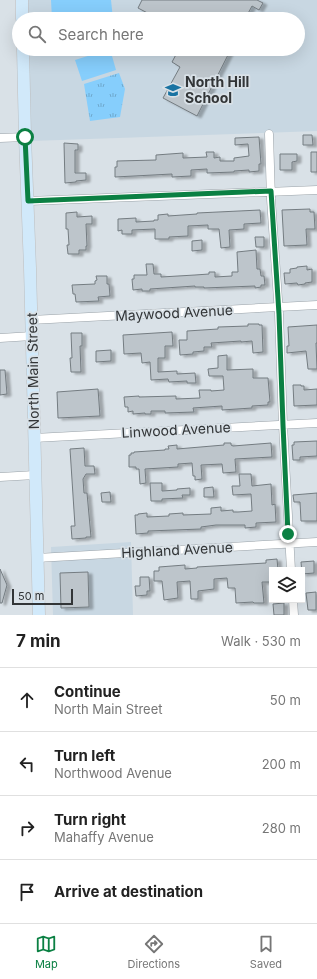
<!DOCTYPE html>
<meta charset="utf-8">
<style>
:root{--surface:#fff;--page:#f2f2f2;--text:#222;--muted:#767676;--line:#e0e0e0;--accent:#0b8043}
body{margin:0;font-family:Inter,sans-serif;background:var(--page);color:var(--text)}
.controls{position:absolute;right:12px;bottom:12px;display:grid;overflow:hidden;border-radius:0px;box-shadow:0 4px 16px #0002}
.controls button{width:36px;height:36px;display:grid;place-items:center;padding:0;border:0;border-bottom:1px solid var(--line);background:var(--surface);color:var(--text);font:20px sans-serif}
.scale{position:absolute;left:12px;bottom:10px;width:61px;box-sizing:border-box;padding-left:4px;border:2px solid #323537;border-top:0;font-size:11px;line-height:14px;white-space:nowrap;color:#323537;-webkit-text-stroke:3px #d9e1e7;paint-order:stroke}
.stop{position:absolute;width:12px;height:12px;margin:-9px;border:3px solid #0b8043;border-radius:50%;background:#fff}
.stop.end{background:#0b8043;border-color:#fff;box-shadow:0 1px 4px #0008}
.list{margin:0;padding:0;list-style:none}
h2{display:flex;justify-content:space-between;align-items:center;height:52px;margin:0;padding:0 16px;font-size:17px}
h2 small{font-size:13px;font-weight:400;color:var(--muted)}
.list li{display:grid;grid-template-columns:26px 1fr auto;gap:12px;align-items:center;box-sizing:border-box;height:64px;padding:0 16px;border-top:1px solid var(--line)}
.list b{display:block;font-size:15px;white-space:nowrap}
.list p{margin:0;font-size:13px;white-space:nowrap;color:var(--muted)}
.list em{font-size:13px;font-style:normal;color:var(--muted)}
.icon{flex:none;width:22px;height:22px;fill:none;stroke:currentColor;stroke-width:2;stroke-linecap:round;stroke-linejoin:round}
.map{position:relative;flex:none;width:317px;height:615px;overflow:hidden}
.search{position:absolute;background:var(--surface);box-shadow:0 4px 16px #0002;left:12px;right:12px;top:12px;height:44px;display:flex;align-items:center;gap:10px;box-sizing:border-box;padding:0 14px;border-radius:22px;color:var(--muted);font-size:15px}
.sheet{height:308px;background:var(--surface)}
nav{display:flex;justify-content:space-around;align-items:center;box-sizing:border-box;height:56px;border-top:1px solid var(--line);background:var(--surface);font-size:11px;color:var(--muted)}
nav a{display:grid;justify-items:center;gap:2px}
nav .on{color:var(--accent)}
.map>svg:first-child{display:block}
</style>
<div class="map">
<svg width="317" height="615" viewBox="0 0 317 615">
<defs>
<pattern id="park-tufts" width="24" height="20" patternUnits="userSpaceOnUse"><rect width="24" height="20" fill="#86cefc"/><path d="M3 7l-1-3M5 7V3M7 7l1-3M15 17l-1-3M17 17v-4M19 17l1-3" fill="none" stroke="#6ea8cd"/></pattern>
<filter id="shadow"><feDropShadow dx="4" dy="2" stdDeviation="1" flood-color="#0004"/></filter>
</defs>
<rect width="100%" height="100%" fill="#d9e1e7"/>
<path fill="#c8d7e2" d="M28 0H317V131L31 141 29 49H298V19H28Z
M131 542 133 615H53L51 547Z"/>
<path fill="#86cefc" d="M51 0H111L113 19H52Z
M110 49 116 70 82 81 75 60Z"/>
<path fill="url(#park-tufts)" d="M119 73 125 89 120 117 90 121 84 84Z"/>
<path fill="#bdc5cb" stroke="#747c81" filter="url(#shadow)" d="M142 0H257L263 3 259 10 252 6 245 19H159L138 8Z
M179 49H231L197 116 163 98 180 67 172 62Z
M303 135H312L313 145H303Z
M259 137 261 164H259V171L249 172V170L234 171V172L207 173V169L191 170V176L172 177V174L115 177V167H117V161L156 160V155L183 153V158L207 157 206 152H214V158L220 157V161H234V158L249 156 248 144 235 145V138Z
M64 143 78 144V150H75V173H86V180L76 181V182L65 183Z
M311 152H317V172H311Z
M280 154H297V161L292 162V170H280Z
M310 209V212H314L315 229H306L307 245 284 246 282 210Z
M260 210 261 223 244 224V229L229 230 230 247 221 248 219 229H208V225L188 226V236L169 237V239H155V229L132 230V234H122V230L118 231V219L136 218V222L154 221V220H158V215L168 214V216L197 214V213Z
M77 212V217L92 216V224H86L87 246H86V250H79V254H68L67 245H69L68 229H66V213Z
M255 237H264V247H256Z
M202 240V250L192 251V241Z
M256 250 257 269H260L261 276H264L265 285H261V287L255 288V286L204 288V287H195V286L150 289V291H142V289L133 290 132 279H134V275H147L146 264H153L154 274H161V277L195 275 209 274V272H215V277L232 276V272H238L237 252Z
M307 266V270L312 269V282L305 283V284L298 285 297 283 285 284 284 273H290V269L297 268V267Z
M96 276H107V284H109L110 296 98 297 99 301 76 302 75 294H73L72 285 95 284V281L97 280Z
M248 324H259V325H262L263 352 253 353 252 341 241 342V341L211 343 212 347H204V351L193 352V354L180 355 179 340H187V331L218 329V327L248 326Z
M317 325V343H316L317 369H308L306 351 287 353V346H289L288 327Z
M172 332 173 346H165V358H158V372L177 371V374L195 373 196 383H187V381L169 382 168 379 151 380 150 362 142 363 141 353 124 354 123 335Z
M71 333H82V346H80L81 372H71L70 358H72Z
M111 350V361L96 362V351Z
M227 355V370L253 369V378H268L270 402H268V405L252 406V408L222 410V406L193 408 194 412 165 413V411H151V414H145V413L133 414V411L128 412V407H125L124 397 139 396V397L176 396V399L200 398 199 390H211V391L224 390 223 376H209L208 369 218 368V356Z
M0 370H5L7 394 0 395Z
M293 385H301V386H304V390L317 389V405L294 406Z
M98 389 100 416 58 418 57 392Z
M317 441V456L300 457V460H293L292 445H294V442Z
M224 443H231V445L233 446 271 443 272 457 235 459 236 472 223 473 222 464 201 465 202 479 195 480V476H193L192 463 178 464V467L145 469 146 483 140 484 139 469H136V467H129V455H131V453H134V452L165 450V449H169L168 446 177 445V449L224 445Z
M84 448 85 466H94L95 474H86L83 479 84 493H87L91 537H86V538L72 539 71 526H75L70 449Z
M239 474H251L252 486 271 484 272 505 275 504 276 522 256 523V527L245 528V525H216L201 527V529L148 531V533L136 534 135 515H138V514L147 513V517L169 516V514L183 513V515L211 514V508L221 507V511L233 510V512H238L252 511 251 494 233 495 232 486H240Z
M150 483H162V491L177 490V489L190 488V495H182L183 498 162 499V501H151Z
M213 487 214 497H204V488Z
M110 492 111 502H102L101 493Z
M317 493V521H301L300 502H294L293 495Z
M277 559 278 570H272V582H262L264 603H254L253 602 236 603 235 588H228L227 578 214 579V589L198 591V599H191L190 581 177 582 178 598 164 600 162 581H154V571H159V567L185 565V569L197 568V567L266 563V560Z
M314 561V573L302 574 301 562Z
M0 569 7 585 2 603H0Z
M88 572 89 607 61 608 60 573Z
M140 577H149L150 591H147V595L136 596 135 586H140Z
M316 592V610H308L306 593Z
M284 603V615H274L273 604Z"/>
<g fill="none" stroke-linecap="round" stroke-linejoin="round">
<defs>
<path id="minor" d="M269 134 271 199 279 314 283 425 291 570
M0 138 25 137
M28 201 317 190
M31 320 317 305
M0 338 32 336
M34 438 317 423
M0 477 35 475
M37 558 317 542
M293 600 294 615"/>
<path id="primary" d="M22 0V19
M23 49 25 137 30 268 39 615"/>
</defs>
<use href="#minor" stroke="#9aa2a8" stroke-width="9"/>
<use href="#primary" stroke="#bdbebf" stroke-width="13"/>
<use href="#minor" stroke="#fff" stroke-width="8"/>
<use href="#primary" stroke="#d1e9fa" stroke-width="12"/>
</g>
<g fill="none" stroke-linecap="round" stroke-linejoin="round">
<path stroke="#0b8043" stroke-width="5" d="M25 137 28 201 271 191 279 314 283 425 288 534"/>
</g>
<defs>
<symbol id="school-bare" viewBox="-9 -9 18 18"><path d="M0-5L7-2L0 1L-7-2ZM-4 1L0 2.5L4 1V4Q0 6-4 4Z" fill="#1973a2" stroke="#d9e1e7" stroke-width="2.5" paint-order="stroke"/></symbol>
</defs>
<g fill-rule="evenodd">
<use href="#school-bare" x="162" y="79" width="22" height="22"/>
</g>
<g text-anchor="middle" stroke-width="3.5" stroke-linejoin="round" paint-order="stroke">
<g font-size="14" font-weight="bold" fill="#323537" stroke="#d9e1e7" text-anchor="start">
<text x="185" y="87">North Hill<tspan x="185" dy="16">School</tspan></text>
</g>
<g font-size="14" fill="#323537" stroke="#d9e1e7">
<text transform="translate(174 313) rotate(-3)" y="5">Maywood Avenue</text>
<text transform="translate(33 371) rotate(-91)" y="5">North Main Street</text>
<text transform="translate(176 430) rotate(-3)" y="5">Linwood Avenue</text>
<text transform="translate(177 550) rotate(-3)" y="5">Highland Avenue</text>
</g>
</g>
</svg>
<div class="controls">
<button><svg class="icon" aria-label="layers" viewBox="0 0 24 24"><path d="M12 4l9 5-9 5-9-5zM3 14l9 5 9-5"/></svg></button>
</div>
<div class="scale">50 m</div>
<div class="stop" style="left:25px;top:137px"></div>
<div class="stop end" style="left:288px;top:534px"></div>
<div class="search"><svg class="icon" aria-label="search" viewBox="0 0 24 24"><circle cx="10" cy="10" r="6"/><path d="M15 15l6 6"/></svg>Search here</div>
</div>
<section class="sheet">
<h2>7 min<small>Walk · 530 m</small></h2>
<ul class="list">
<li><svg class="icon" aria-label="ahead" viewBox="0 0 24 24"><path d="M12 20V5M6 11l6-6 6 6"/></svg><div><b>Continue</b><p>North Main Street</p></div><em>50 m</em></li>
<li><svg class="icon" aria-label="left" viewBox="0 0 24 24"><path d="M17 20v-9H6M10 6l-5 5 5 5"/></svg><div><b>Turn left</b><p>Northwood Avenue</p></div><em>200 m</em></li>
<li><svg class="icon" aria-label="right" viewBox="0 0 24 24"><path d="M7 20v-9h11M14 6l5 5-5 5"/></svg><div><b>Turn right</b><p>Mahaffy Avenue</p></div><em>280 m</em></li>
<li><svg class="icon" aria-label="arrive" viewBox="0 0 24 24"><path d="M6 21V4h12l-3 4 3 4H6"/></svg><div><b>Arrive at destination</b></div></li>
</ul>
</section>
<nav>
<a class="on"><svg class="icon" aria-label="map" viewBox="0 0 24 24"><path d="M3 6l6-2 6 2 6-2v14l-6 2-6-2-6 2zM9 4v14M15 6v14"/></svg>Map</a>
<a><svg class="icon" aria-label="directions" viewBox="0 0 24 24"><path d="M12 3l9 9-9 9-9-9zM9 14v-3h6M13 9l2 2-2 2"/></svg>Directions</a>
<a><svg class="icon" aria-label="saved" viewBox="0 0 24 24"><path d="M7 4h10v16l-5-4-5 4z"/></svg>Saved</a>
</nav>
